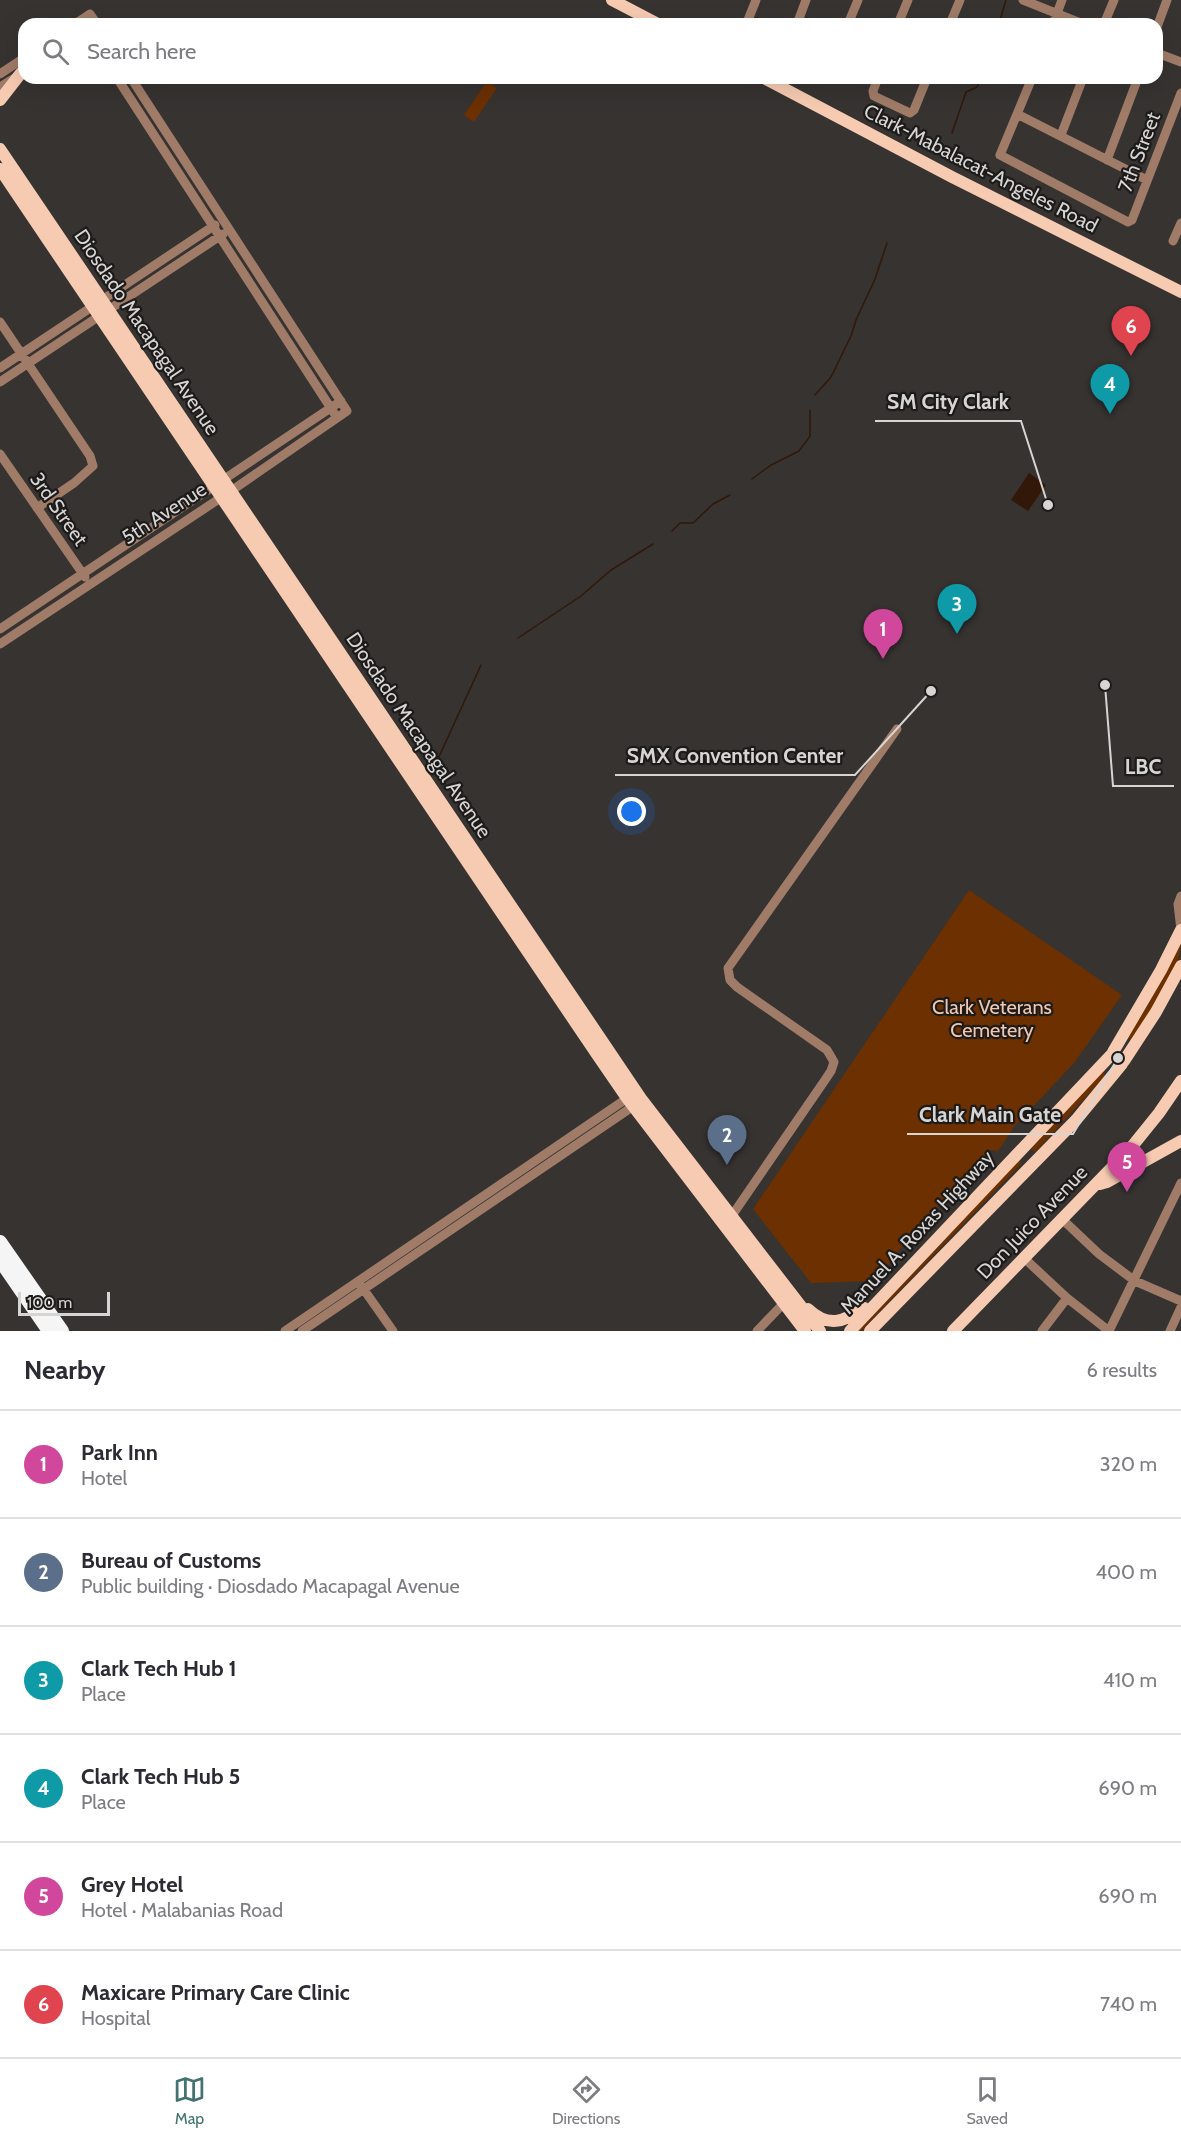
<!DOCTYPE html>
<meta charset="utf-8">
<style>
:root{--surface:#fff;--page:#f2f2f3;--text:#2b2b33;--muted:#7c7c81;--line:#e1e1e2;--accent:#417470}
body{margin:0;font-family:Cabin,sans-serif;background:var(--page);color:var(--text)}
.scale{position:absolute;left:18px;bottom:15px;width:92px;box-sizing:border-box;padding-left:6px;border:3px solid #d7d5d4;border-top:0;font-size:16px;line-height:21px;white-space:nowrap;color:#d7d5d4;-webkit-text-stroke:4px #1d1b1a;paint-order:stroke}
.you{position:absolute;left:632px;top:812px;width:21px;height:21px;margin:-15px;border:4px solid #fff;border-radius:50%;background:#1a73e8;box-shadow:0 0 0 9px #1a73e833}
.badge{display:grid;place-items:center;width:39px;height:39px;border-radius:50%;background:var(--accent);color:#fff;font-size:20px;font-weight:700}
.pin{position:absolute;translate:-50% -50px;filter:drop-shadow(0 2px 3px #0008)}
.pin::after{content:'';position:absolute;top:32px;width:21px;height:18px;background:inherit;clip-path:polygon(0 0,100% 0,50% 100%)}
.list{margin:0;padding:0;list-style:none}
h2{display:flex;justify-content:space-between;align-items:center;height:78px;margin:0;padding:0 24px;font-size:26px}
h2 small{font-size:20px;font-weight:400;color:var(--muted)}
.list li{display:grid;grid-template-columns:39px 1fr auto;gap:18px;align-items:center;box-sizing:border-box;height:108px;padding:0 24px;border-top:2px solid var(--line)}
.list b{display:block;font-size:22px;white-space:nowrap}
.list p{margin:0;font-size:20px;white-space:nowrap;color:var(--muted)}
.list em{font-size:20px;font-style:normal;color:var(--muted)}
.icon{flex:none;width:33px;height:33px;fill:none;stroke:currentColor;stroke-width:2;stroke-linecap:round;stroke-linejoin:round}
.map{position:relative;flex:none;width:1181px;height:1331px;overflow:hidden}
.search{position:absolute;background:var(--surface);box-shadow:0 6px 24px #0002;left:18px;right:18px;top:18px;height:66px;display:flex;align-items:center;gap:15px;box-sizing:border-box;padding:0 21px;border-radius:18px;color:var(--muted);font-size:22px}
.sheet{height:726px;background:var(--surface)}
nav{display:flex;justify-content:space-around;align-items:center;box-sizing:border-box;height:84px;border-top:2px solid var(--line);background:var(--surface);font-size:16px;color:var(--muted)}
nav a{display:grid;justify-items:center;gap:3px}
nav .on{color:var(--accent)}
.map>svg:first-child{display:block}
</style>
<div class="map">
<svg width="1181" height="1331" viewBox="0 0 1181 1331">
<rect width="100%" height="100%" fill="#363331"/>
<path fill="#6c3001" d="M487 81 497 88 474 122 464 115Z
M969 890 1122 995 1074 1063 1014 1127 998 1151 991 1150 908 1238 891 1262 873 1281 811 1283 753 1209Z
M1181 939C1181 975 1152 1010 1132 1040H1130L1128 1036 1149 1003Z
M1101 1073H1104V1077L1035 1152 1033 1151 1031 1149Z
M1018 1161 1021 1162 1020 1165 861 1331H856Z"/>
<path fill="#311809" d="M1029 473 1046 485 1028 511 1011 500Z"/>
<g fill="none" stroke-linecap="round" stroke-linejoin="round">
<path stroke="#311809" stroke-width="1.5" d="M999 24 1006 0
M952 133 966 92 977 87 981 78
M815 395 831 377 851 336 856 320 875 279 887 243
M752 479 771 465 799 451 810 436V410
M672 531 680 523H693L713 504 730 495
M518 638 581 596 611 570 653 544
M432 772 481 665"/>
<path stroke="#a07c68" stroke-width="9" d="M1023 0 1083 24
M748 20 756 0
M75 24 90 14 97 24
M797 24 806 0
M848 24 858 0
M898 24 908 0
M950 24 960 0
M1053 24 1062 0
M1104 24 1114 0
M1157 27 1167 0
M1157 53 1181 62
M0 74 24 58
M117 78 334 413
M878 78 873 91 874 96 910 113 914 110 927 78
M1032 78 1000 155 1128 222 1132 220 1181 93
M0 87 16 77
M1019 115 1147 180
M1061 135 1083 78
M1107 160 1138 78
M1173 241 1181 223
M0 322 90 456 93 466 74 483 37 508
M0 368 215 225
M0 382 223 234
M0 454 85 577
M0 629 341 401
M0 644 231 491 347 411 131 78
M1181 930 1178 904 1181 896
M731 1217 825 1080 831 1071 834 1062 827 1050 737 987 730 980 728 968 897 729
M1062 1219 1099 1254 1135 1281 1181 1301
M1024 1258 1067 1298 1109 1331
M360 1284 393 1331
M285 1331 632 1095
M302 1331 638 1103
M757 1331 783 1304
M1042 1331 1067 1298
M1109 1331 1181 1183
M1170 1331 1181 1307"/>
<path stroke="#f7cbb2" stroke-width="12" d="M612 0 658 24
M764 78 952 177 1181 292
M0 100 21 73
M0 149 642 1100 820 1331
M0 169 598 1056 627 1098 805 1331
M1113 1052 1161 970 1181 930
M1124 1061 1156 1012 1181 966
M1100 1184 1107 1182 1181 1141
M808 1309C828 1328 844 1322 864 1308
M850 1331 1111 1055
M870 1331 1076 1120 1122 1064
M953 1331 1130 1149 1159 1113 1181 1081"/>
<path stroke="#f5f5f5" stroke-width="14" d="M0 1242 62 1331
M0 1260 49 1331"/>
</g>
<g text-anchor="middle" stroke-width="4.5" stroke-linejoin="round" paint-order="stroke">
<g font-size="20" fill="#d7d5d4" stroke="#1d1b1a">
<text transform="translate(1139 152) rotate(-69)" y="7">7th Street</text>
<text transform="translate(981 168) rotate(27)" y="7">Clark-Mabalacat-Angeles Road</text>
<text transform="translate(147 332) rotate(56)" y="7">Diosdado Macapagal Avenue</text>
<text transform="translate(59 509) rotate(55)" y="7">3rd Street</text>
<text transform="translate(164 513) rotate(-33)" y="7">5th Avenue</text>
<text transform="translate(419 735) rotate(56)" y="7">Diosdado Macapagal Avenue</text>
<text transform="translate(1032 1222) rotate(-46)" y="7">Don Juico Avenue</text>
<text transform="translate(917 1232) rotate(-47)" y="7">Manuel A. Roxas Highway</text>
</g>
<g font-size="20" fill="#f2c7af" stroke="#1d1b1a">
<text x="992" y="1014">Clark Veterans<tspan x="992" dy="23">Cemetery</tspan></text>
</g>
</g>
<path fill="none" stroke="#d7d5d4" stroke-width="2" d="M1048 505L1021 421H875M931 691L855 775H615M1105 685L1113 786H1174M1118 1058L1073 1134H907"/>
<g fill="#d7d5d4" stroke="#1d1b1a" stroke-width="2">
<circle cx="1048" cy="505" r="6"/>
<circle cx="931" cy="691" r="6"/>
<circle cx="1105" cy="685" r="6"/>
<circle cx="1118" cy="1058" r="6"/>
</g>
<g font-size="21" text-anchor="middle" font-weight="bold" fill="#d7d5d4" stroke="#1d1b1a" stroke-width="4.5" stroke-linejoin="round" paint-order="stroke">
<text x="948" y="409">SM City Clark</text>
<text x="735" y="763">SMX Convention Center</text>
<text x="1143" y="774">LBC</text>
<text x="990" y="1122">Clark Main Gate</text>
</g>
</svg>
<div class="scale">100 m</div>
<div class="you"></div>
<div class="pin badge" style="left:883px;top:659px;background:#d1479c">1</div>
<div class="pin badge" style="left:727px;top:1165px;background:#5c6f8a">2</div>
<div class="pin badge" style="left:957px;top:634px;background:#0f9aa8">3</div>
<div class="pin badge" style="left:1110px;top:414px;background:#0f9aa8">4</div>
<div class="pin badge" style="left:1127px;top:1192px;background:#d1479c">5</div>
<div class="pin badge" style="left:1131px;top:356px;background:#e0444e">6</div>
<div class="search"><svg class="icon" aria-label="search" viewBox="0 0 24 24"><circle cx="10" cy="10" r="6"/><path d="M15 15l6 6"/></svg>Search here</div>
</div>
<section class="sheet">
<h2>Nearby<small>6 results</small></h2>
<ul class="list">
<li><span class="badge" style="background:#d1479c">1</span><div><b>Park Inn</b><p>Hotel</p></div><em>320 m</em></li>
<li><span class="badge" style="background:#5c6f8a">2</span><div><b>Bureau of Customs</b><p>Public building · Diosdado Macapagal Avenue</p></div><em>400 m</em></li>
<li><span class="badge" style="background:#0f9aa8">3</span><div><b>Clark Tech Hub 1</b><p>Place</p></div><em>410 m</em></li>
<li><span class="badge" style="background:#0f9aa8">4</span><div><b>Clark Tech Hub 5</b><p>Place</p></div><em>690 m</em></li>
<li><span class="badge" style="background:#d1479c">5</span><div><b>Grey Hotel</b><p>Hotel · Malabanias Road</p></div><em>690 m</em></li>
<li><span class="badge" style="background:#e0444e">6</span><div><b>Maxicare Primary Care Clinic</b><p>Hospital</p></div><em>740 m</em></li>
</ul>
</section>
<nav>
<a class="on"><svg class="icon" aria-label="map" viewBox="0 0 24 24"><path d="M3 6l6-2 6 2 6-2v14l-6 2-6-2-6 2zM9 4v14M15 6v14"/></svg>Map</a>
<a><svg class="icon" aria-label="directions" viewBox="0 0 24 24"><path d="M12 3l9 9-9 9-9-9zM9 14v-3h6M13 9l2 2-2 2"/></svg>Directions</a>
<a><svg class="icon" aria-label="saved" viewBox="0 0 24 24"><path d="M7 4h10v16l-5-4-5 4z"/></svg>Saved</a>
</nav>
